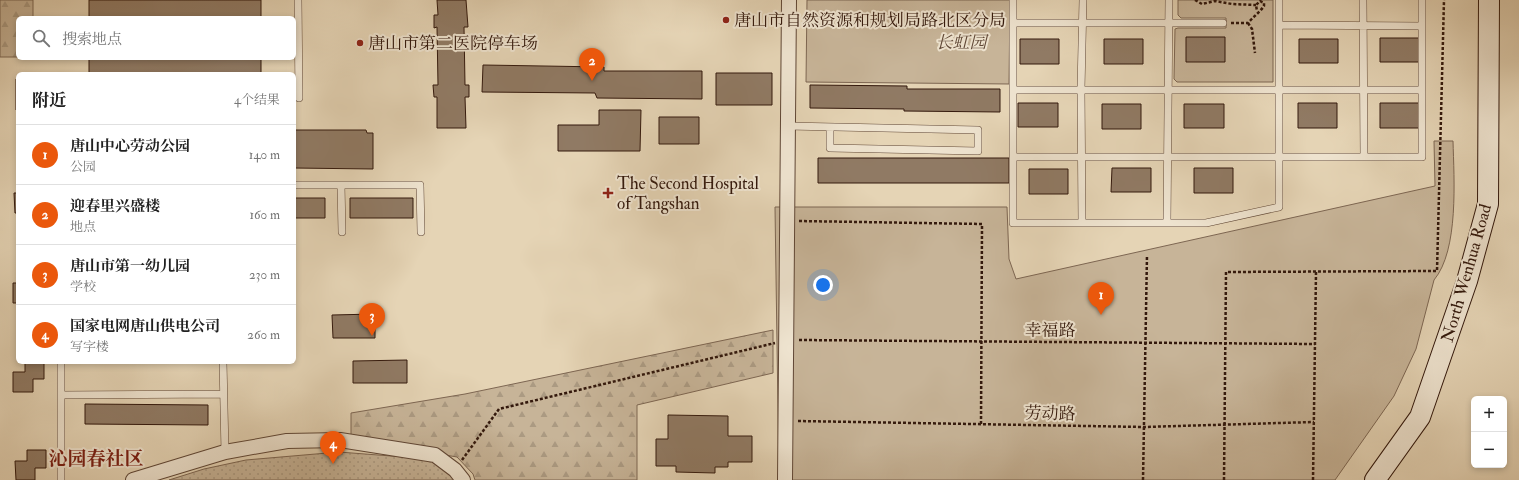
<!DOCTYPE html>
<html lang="zh">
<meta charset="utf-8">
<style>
:root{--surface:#fff;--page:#f6f6f6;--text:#222;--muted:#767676;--line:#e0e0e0;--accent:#ea580c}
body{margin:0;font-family:"IM FELL Double Pica","Noto Serif SC",serif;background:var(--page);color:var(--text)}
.controls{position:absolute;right:12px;bottom:12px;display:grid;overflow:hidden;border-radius:6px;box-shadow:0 2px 6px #0003}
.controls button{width:36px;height:36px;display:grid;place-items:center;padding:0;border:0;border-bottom:1px solid var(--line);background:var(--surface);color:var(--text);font:20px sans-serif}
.you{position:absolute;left:823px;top:285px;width:14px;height:14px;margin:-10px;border:3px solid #fff;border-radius:50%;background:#1a73e8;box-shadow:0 0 0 6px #1a73e833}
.badge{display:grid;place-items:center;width:26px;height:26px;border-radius:50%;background:var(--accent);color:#fff;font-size:13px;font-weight:700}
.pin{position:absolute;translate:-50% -33px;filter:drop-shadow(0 1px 2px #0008)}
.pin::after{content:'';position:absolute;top:21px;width:14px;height:12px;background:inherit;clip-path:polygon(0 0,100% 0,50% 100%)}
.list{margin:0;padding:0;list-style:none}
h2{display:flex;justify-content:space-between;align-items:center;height:52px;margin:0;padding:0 16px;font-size:17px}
h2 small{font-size:13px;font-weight:400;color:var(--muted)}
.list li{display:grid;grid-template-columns:26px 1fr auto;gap:12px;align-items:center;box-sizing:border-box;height:60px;padding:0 16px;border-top:1px solid var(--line)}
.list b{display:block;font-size:15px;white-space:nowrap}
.list p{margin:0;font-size:13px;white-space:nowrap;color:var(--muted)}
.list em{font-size:13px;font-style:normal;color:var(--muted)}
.icon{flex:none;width:22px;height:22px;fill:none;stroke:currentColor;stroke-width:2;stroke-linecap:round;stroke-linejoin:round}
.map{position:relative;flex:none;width:1519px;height:480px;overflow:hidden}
.search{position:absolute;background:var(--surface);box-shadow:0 2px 6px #0003;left:16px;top:16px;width:280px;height:44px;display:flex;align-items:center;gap:10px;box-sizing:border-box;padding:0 14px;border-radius:6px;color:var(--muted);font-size:15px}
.panel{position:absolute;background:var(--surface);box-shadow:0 2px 6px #0003;left:16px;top:72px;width:280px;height:292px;border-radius:6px}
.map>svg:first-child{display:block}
</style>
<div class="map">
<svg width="1519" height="480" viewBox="0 0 1519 480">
<defs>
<pattern id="forest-firs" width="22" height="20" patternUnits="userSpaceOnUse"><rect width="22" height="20" fill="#c7b498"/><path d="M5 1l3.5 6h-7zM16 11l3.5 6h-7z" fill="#ab9a82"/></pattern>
<pattern id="garden-dots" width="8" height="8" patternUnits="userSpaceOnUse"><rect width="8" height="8" fill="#c7b498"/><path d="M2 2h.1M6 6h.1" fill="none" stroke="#ab9a82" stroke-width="1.8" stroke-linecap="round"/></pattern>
</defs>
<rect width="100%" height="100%" fill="#e5d4b5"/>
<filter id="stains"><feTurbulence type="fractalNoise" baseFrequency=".005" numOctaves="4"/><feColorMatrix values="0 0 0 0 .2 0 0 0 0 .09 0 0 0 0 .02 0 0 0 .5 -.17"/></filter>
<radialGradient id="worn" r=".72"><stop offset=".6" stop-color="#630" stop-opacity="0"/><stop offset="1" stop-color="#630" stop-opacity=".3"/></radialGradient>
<path fill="url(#forest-firs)" stroke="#7d6652" d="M0 0H33V18H18V57H0Z
M773 330V373L637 405V480H475L473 474 457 457 351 439V413L465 394Z"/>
<path fill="#c7b498" stroke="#7d6652" d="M807 0H1010L1009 84 806 82Z
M1178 0H1273V82H1177L1174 79 1175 29 1178 28H1226V18H1181L1178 15Z
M1434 141H1453C1454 179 1459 250 1434 280L1416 349 1394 396 1335 480H779L775 207H1007L1009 259 1016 279 1435 186Z"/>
<path fill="url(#garden-dots)" stroke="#7d6652" d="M339 452 430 459 452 470 456 480H169L204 469 246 460Z"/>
<path fill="#907a64" stroke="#33180c" d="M89 0H261V18H89Z
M437 0H466L468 27H464L465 85H469V97H465L466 128H437V97H434L433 85H438L437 27 434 28V15H438Z
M1186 37H1225V62H1186Z
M1380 38H1420V62H1380Z
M1020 39H1059V64H1020Z
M1104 39H1143V64H1104Z
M1299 39H1338V63H1299Z
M89 58H261V74H89Z
M483 65 604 67V71H702V99L597 98 595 93 482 92Z
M716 73H772V105H716Z
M16 79H18V110H16Z
M810 85 907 86V89H1000V112L904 111V109L810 108Z
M1018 103H1058V127H1018Z
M1298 103H1337V128H1298Z
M1380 103H1420V128H1380Z
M1102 104H1141V129H1102Z
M1184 104H1224V128H1184Z
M599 110H641L640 151H558V125H599Z
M659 117H699V144H659Z
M294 130H366L367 133H373V169L294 168Z
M818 158H1009V183H818Z
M1112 168H1151V192H1111Z
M1194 168H1233V193H1194Z
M1029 169H1068V194H1029Z
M14 193H18V213H15Z
M294 198H325V218H294Z
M350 198H413V218H350Z
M13 283H18V303H13Z
M375 314V338H333L332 315Z
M407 360V383H353V361Z
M25 362H44V379H33V392H13V372H25Z
M85 404 208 405V425L85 424Z
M668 415 728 416V436H752V462H728V467H715V473L676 472V466H656V439H668Z
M27 450H46V468H35V480H16L15 461H27Z"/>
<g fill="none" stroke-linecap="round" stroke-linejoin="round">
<defs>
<path id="lane" d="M298 0 299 98
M1013 0V223H1082
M1083 0 1081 89 1082 223H1206L1279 207V0
M1363 0 1364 157
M1013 23H1223
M1279 25 1422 26
M1013 90H1422
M788 126 978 130V151L830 148V128
M1013 157H1422V0
M294 185H420L421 232
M341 185 342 232
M1167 222 1169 0
M223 362 225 452
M61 395 223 394
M61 480V362"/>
<path id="street" d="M133 480 225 452 287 441 340 440 435 455 455 470 463 480
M785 480 789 0"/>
<path id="secondary" d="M1375 480 1420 417 1467 281 1488 204 1489 0"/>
</defs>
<use href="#lane" stroke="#604736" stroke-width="8"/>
<use href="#street" stroke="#604736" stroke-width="16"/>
<use href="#secondary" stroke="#33180c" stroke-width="22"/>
<path stroke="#33180c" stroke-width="2.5" stroke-dasharray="3 2" stroke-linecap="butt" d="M1195 0 1202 4 1215 1 1232 4 1256 5
M1231 23H1248C1253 17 1260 12 1264 6V3L1260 1 1256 5 1257 11
M1248 23 1252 29 1255 53
M799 221 982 224 981 424
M799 340 1315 344
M798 421 1144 427 1314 422
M462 460 499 409 775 343
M1143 480 1147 255
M1224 480 1226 272 1437 271 1444 0
M1313 480 1316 272"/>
<use href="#lane" stroke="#eee3cf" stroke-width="7"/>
<use href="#street" stroke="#eee3cf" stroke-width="14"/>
<use href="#secondary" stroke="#eee3cf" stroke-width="20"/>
</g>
<g fill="#8f2418" stroke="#eee3cf" stroke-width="1.5">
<circle cx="726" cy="20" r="4"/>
<circle cx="360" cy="43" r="4"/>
<path d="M606 187h4v4h4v4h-4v4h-4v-4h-4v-4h4z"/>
</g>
<g text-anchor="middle" stroke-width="4" stroke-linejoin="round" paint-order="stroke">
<g font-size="17" fill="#33180c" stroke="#eee3cf" text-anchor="start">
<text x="734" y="26">唐山市自然资源和规划局路北区分局</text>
<text x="368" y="49">唐山市第二医院停车场</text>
<text x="617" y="189">The Second Hospital<tspan x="617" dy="20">of Tangshan</tspan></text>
</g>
<g font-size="17" font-style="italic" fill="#5f4736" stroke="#eee3cf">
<text x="961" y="48">长虹园</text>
</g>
<g font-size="17" fill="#33180c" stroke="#eee3cf">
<text transform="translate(1466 273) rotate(-74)" y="6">North Wenhua Road</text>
<text x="1050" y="336">幸福路</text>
<text transform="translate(1050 413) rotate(1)" y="6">劳动路</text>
</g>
<g font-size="19" font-weight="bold" fill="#7a1f14" stroke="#eee3cf">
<text x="96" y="465">沁园春社区</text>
</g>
</g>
<rect width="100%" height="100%" filter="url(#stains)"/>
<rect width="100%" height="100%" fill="url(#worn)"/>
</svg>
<div class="controls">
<button>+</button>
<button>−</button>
</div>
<div class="you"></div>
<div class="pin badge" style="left:1101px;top:315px">1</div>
<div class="pin badge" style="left:592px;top:81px">2</div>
<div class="pin badge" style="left:372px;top:336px">3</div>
<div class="pin badge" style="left:333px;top:464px">4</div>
<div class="search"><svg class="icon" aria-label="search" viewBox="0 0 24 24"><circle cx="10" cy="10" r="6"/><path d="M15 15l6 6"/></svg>搜索地点</div>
<section class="panel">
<h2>附近<small>4个结果</small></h2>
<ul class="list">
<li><span class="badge">1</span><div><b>唐山中心劳动公园</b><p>公园</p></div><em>140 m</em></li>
<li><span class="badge">2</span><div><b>迎春里兴盛楼</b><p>地点</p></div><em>160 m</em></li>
<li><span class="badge">3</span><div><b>唐山市第一幼儿园</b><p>学校</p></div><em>230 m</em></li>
<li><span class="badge">4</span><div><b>国家电网唐山供电公司</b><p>写字楼</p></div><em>260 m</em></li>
</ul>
</section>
</div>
